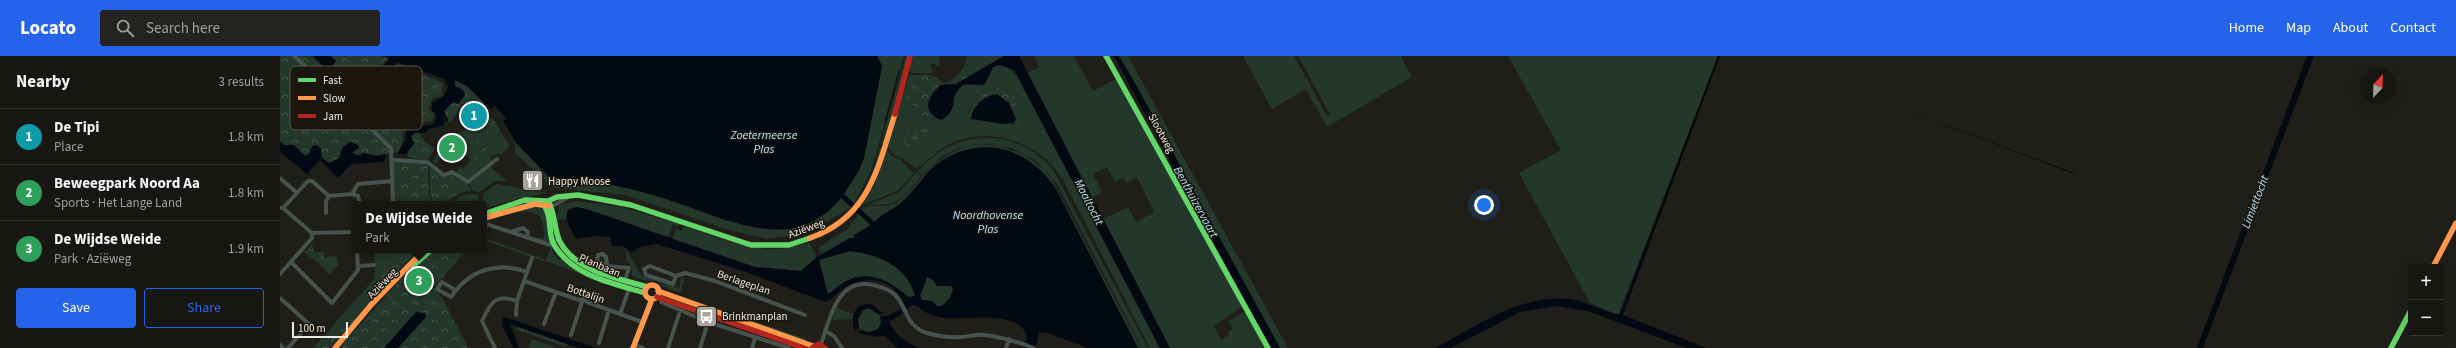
<!DOCTYPE html>
<meta charset="utf-8">
<style>
:root{--surface:#181612;--page:#252320;--text:#f1f3f6;--muted:#9f9f9f;--line:#363532;--accent:#2563eb}
body{margin:0;font-family:"Source Sans 3",sans-serif;background:var(--page);color:var(--text)}
.controls{position:absolute;right:12px;bottom:12px;display:grid;overflow:hidden;border-radius:4px;box-shadow:0 4px 16px #0002}
.controls button{width:36px;height:36px;display:grid;place-items:center;padding:0;border:0;border-bottom:1px solid var(--line);background:var(--surface);color:var(--text);font:20px sans-serif}
.compass{position:absolute;left:2080px;top:12px;width:36px;height:36px;border-radius:50%;background:var(--surface);box-shadow:0 4px 16px #0002;rotate:22deg}
.scale{position:absolute;left:12px;bottom:10px;width:56px;box-sizing:border-box;padding-left:4px;border:2px solid #eeebe4;border-top:0;font-size:11px;line-height:14px;white-space:nowrap;color:#eeebe4;-webkit-text-stroke:3px #1a160b;paint-order:stroke}
.you{position:absolute;left:1204px;top:149px;width:14px;height:14px;margin:-10px;border:3px solid #fff;border-radius:50%;background:#1a73e8;box-shadow:0 0 0 6px #1a73e833}
.badge{display:grid;place-items:center;width:26px;height:26px;border-radius:50%;background:var(--accent);color:#fff;font-size:13px;font-weight:700}
.pin{position:absolute;translate:-50% -50%;border:2px solid #fff;box-shadow:0 1px 4px #0006}
.popup{position:absolute;left:71px;top:145px;width:136px;height:52px;box-sizing:border-box;display:grid;place-content:center;border-radius:4px;background:var(--surface);filter:drop-shadow(0 1px 3px #0005);font-size:13px;white-space:nowrap;color:var(--muted)}
.popup b{font-size:15px;color:var(--text)}
.popup::after{content:'';position:absolute;left:50%;top:100%;margin-left:-8px;border:8px solid transparent;border-top-color:var(--surface)}
.list{margin:0;padding:0;list-style:none}
h2{display:flex;justify-content:space-between;align-items:center;height:52px;margin:0;padding:0 16px;font-size:17px}
h2 small{font-size:13px;font-weight:400;color:var(--muted)}
.list li{display:grid;grid-template-columns:26px 1fr auto;gap:12px;align-items:center;box-sizing:border-box;height:56px;padding:0 16px;border-top:1px solid var(--line)}
.list b{display:block;font-size:15px;white-space:nowrap}
.list p{margin:0;font-size:13px;white-space:nowrap;color:var(--muted)}
.list em{font-size:13px;font-style:normal;color:var(--muted)}
.actions{display:flex;gap:8px;padding:12px 16px}
.actions a{flex:1;padding:9px 0;border:1px solid var(--accent);border-radius:4px;text-align:center;font-size:14px;color:var(--accent)}
.actions .main{background:var(--accent);color:#fff}
.icon{flex:none;width:22px;height:22px;fill:none;stroke:currentColor;stroke-width:2;stroke-linecap:round;stroke-linejoin:round}
.map{position:relative;flex:none;width:2176px;height:292px;overflow:hidden}
header{display:flex;align-items:center;gap:24px;box-sizing:border-box;height:56px;padding:0 20px;background:var(--accent);color:#fff}
header strong{font-size:19px}
nav{display:flex;gap:22px;margin-inline-start:auto;font-size:14px}
.search{width:280px;height:36px;background:var(--page);display:flex;align-items:center;gap:10px;box-sizing:border-box;padding:0 14px;border-radius:4px;color:var(--muted);font-size:15px}
main{display:flex}
aside{flex:1;background:var(--surface)}
.map>svg:first-child{display:block}
</style>
<header>
<strong>Locato</strong>
<div class="search"><svg class="icon" aria-label="search" viewBox="0 0 24 24"><circle cx="10" cy="10" r="6"/><path d="M15 15l6 6"/></svg>Search here</div>
<nav><a>Home</a><a>Map</a><a>About</a><a>Contact</a></nav>
</header>
<main>
<aside>
<h2>Nearby<small>3 results</small></h2>
<ul class="list">
<li><span class="badge" style="background:#0f9aa8">1</span><div><b>De Tipi</b><p>Place</p></div><em>1.8 km</em></li>
<li><span class="badge" style="background:#2e9e5b">2</span><div><b>Beweegpark Noord Aa</b><p>Sports · Het Lange Land</p></div><em>1.8 km</em></li>
<li><span class="badge" style="background:#2e9e5b">3</span><div><b>De Wijdse Weide</b><p>Park · Aziëweg</p></div><em>1.9 km</em></li>
</ul>
<div class="actions"><a class="main">Save</a><a>Share</a></div>
</aside>
<div class="map">
<svg width="2176" height="292" viewBox="0 0 2176 292">
<defs>
<pattern id="forest-crowns" width="20" height="18" patternUnits="userSpaceOnUse"><rect width="20" height="18" fill="#23372a"/><path d="M2 6a3 3 0 1 1 6 0M12 15a3 3 0 1 1 6 0" fill="none" stroke="#435449"/></pattern>
<pattern id="wetland-marsh" width="20" height="14" patternUnits="userSpaceOnUse"><rect width="20" height="14" fill="#23372a"/><path d="M1 5h8M5 5V1M11 12h8M15 12V8" fill="none" stroke="#435449"/></pattern>
</defs>
<rect width="100%" height="100%" fill="#201e18"/>
<path fill="#23372a" fill-rule="evenodd" d="M597 0H624L591 115 574 148 564 138 579 114 584 102 602 10Z
M626 0H628L604 89 601 87Z
M632 0H659L660 10 650 7 653 17H632L629 15Z
M687 0H724L689 20 684 11Z
M754 0H794L813 35 838 22 963 250 934 270 941 284 949 279 948 276 953 273 948 265 966 255 986 292H890L823 163 848 151 856 166 874 156 857 121 846 127 843 122 835 126 827 111 813 118 822 136 812 142 747 17 759 11Z
M839 0H848L1008 292H1000Z
M963 0H1014L1047 60 1050 58 1018 0H1121L1132 21 1047 71 1026 33 992 53Z
M1228 0H1438L1338 259 1310 247 1239 117 1281 94Z
M720 9 727 11 738 20 880 292H870L783 124C759 85 708 68 667 89 658 94 642 111 635 112L624 103 614 99 607 90 629 19H653L639 23 630 51 636 48 641 59 653 66 655 61 661 64 674 49 673 42 683 29 705 28 713 11ZM713 34 737 68 686 61C692 48 698 36 713 34Z
M203 65 208 83 220 79 221 76 230 90 221 99 218 97 210 102Z
M203 66 211 105 188 125 176 116 181 111 184 113 191 103 185 99 187 96 181 92 173 104 160 96 163 99 156 107 153 104 169 81Z
M706 82C734 82 757 94 774 115L868 292H862L777 128 755 104 732 92 700 88 677 93 664 99 642 119 638 115C657 94 678 83 706 82Z
M235 85 272 124 297 130 302 127H321L349 132 398 147 446 165 544 157 561 141 572 151 533 174 518 179 487 183 448 174 346 139 273 132 235 97Z
M711 88 744 98 769 118 861 292H858L825 228 703 91C657 98 654 115 624 144 616 153 604 159 595 166L581 154C591 145 604 154 616 147 624 142 631 133 637 126 657 103 679 87 711 88Z
M603 91 591 126 579 146 592 117 600 92Z
M607 93 611 100 621 104 634 117 617 135 582 149 595 128Z
M113 105H121L122 148H115Z
M210 111 228 125H214L200 136 193 135 189 128Z
M637 116 641 120C621 144 619 150 586 149L618 137Z
M171 119 188 128 191 135H187Z
M216 128 268 137 229 145 204 153V148H202L204 137Z
M191 138 199 139 197 148H194L195 140C183 138 179 146 169 148L181 140Z
M297 145 341 151 400 168 399 170 393 169 388 182C372 177 302 147 290 152 286 154 286 159 286 163L277 164 279 148Z
M255 150C270 152 268 171 270 184L264 186 255 182H264V172L260 160C245 150 225 159 210 165L204 182V163Z
M579 158 591 170 574 179V182H570L542 199 538 192 567 173Z
M403 170C444 183 486 204 529 186L537 201 521 215 475 211 392 184 396 173 401 175Z
M205 182 264 203 263 205 212 187 206 185Z
M272 190 273 196 279 204H285L304 217V219L265 205Z
M344 190 361 219 374 225H366L352 220V211L345 202H347Z
M94 194H130L132 201 123 210 114 205 107 213H95Z
M570 195C597 198 628 210 635 240L628 241C610 225 586 212 563 227 558 230 553 235 548 238L539 204Z
M56 200 59 208 50 218 39 208 46 201Z
M405 221 400 237 384 231 377 226 399 232 401 222Z
M647 221 653 224 657 230H671L673 233 670 242 662 250H657L652 245 642 244 640 240Z
M94 223H100L74 254 62 264 55 277 39 292H33Z
M556 252 574 258 573 263 553 264Z
M577 265a12 12 0 1 1 24 0a12 12 0 1 1-24 0Z
M459 260 527 283 526 286 458 262Z
M252 283 277 292H249Z"/>
<path fill="url(#forest-crowns)" d="M0 0H31L48 16 56 4 52 0H100L108 3 97 15 103 22 117 8 163 27 162 40 153 42 148 54 155 57 152 65 127 69 122 77 123 84 119 96 97 100 82 97 78 100 72 97 79 91 72 86 61 94 59 102 49 107 42 102 36 89 26 100 16 92 0 88Z
M684 11 689 20 676 28 660 29 650 56 655 61 653 66 649 68 641 59 636 49 623 51 634 22 654 20 663 27C674 25 678 19 684 11Z
M731 16 737 22 771 89 770 91Z
M175 24 187 30 204 47 196 57 192 51 183 48 170 67 164 55 172 46 178 48 185 39 181 32 175 30Z
M718 31C729 37 746 55 737 68L734 67 736 63 692 57 691 63 686 61 698 40 705 35Z
M210 62 213 63 221 76C219 81 214 84 208 83L204 64Z
M135 77H140L144 85 155 93 147 104 128 101V94L134 88 131 80Z
M200 83 206 88 207 103 203 106 196 104 189 96 193 86Z
M121 105 143 106 148 109 149 139 152 148H122L120 126Z
M150 110 163 120 171 119 187 135C175 137 168 148 154 148L150 139Z
M184 140H195L194 148H171Z
M32 188 34 196H44V203L38 207 23 195H26Z
M155 194H187L153 232 163 243 188 292H59L126 218Z
M114 205 123 210 50 292H39L55 277 62 264 74 254 100 223H94L95 213H107Z
M237 271 287 288 286 291 237 274Z"/>
<path fill="url(#wetland-marsh)" d="M631 69 652 75 650 79 629 91 624 87 623 82Z"/>
<path fill="#030913" fill-rule="evenodd" d="M33 0H50L56 5 48 14Z
M105 0H597L602 10 584 102 579 114 564 138 594 166C603 157 615 153 624 144 636 133 644 118 657 108 700 77 748 91 776 133L858 292H808L765 276 763 278 759 276 756 292H744L747 280C739 253 685 264 665 262 659 261 653 260 647 257 641 254 639 249 632 249L625 255C624 251 624 246 622 243 609 220 581 220 562 233 556 237 553 244 545 246L466 216 377 188 364 190 351 196 343 190H332L330 181 316 180 296 183C291 174 284 165 288 154L297 151 306 153 475 211 521 215 537 201 570 182H574V179L591 169 561 142C514 199 453 165 398 147 377 139 355 134 333 129 323 127 306 123 298 130L272 124 237 88 223 65 226 62 215 50 211 53 187 30 175 24V30L183 34 185 39 178 48 173 46 164 55 168 65 167 66 162 58 165 66 163 70 149 73 145 77H134L131 80 134 88 126 98H117L125 85 127 72 152 69 157 61 152 54V47L164 40 168 31 164 23 128 10 121 17 119 16 125 9 118 6 103 20 99 15 110 2ZM570 195C597 198 628 210 635 240L628 241C609 224 588 212 563 227 558 230 554 235 548 238L539 204ZM647 221 653 224 657 230H671L673 233 670 242 662 250H657L652 245 642 244 640 240Z
M724 0H739L890 292H880L734 14 720 9 713 11 705 28C698 31 690 26 683 29 667 37 681 55 661 64 641 56 647 40 661 29L676 28Z
M834 0H839L855 27 1000 292H990Z
M1438 0H1440L1343 259 1426 292H1407L1308 255 1277 250 1240 256 1171 292H1156C1198 269 1240 238 1290 243 1304 244 1331 259 1340 258Z
M2027 0H2034L1923 292H1917Z
M717 38 729 47 736 63 734 67 723 68 691 63C693 49 704 40 717 38Z
M1592 41 1794 117V118Z
M0 85 4 89H14L25 100 29 98 32 90 37 89 41 93 42 102 49 107 59 102 63 91 70 86 78 89 79 92 72 97 81 100 83 97 97 100 106 98 104 106 71 108 58 122 40 104 27 118 0 96Z
M591 248 603 257 599 259 589 252 583 254 578 263 579 271 575 275C571 265 572 254 582 249Z
M620 253 623 257 609 266C616 279 626 288 641 292H617L605 280 596 281 578 277 581 274 589 276 598 273 601 267 600 261 610 259Z
M136 256 145 257 146 261 118 292H104Z
M223 262H228L316 292H299L230 268 239 292H233L222 269Z"/>
<g fill="none" stroke-linecap="round" stroke-linejoin="round">
<path stroke="#030913" stroke-width="1" d="M605 66 619 15"/>
<path stroke="#455250" stroke-width="4" d="M14 0 46 29C52 31 58 29 65 29 87 30 81 53 85 67L111 92 113 148
M112 104 147 106 164 119 172 116 188 126 217 103
M0 122 17 137
M49 140 72 138
M80 148 78 140 72 138 78 128 113 125
M272 150 287 142
M0 152H3L32 177 74 176
M3 152 28 125H32L49 140 46 145V157
M209 169 270 189 275 185
M231 176 243 172 248 176 247 181
M134 194 141 200
M11 206 52 247 78 214 77 194
M78 210 94 209
M327 210 317 205 318 199 323 198 326 201 327 210 349 212 343 230
M0 218 32 182V177
M396 220 370 210 364 213 366 219 393 228 396 220 405 217 435 225 525 259
M244 225 299 244 303 243 307 246 362 266
M175 234 162 226 157 233 171 241C189 214 217 205 247 216
M0 242 29 268 8 292
M381 246 428 266 509 292
M340 258 348 236
M236 259 237 245 252 202
M264 268 276 236
M545 275 554 280 562 292
M291 279 303 243
M319 287 329 254
M541 288C550 263 557 221 593 229 601 231 609 233 615 239 628 252 625 270 647 277 658 280 669 282 680 281 688 281 697 278 704 279 722 281 738 286 754 292
M0 289 3 292
M354 289 363 292
M215 292 202 265C211 247 214 237 237 245
M388 292 399 258
M420 292 428 266
M472 292 475 282
M726 292 729 283"/>
<path stroke="#63d668" stroke-width="5.5" d="M826 0 988 292
M268 145C275 157 274 171 279 184 294 215 337 222 367 231
M265 151C272 162 268 175 273 187 291 220 333 227 365 237
M204 158 245 144 268 145 277 141 298 139 351 149 471 189H509L530 182
M133 210 151 194
M2111 292 2131 254"/>
<path stroke="#ff974d" stroke-width="5.5" d="M204 162 255 148 269 150
M530 182C590 161 598 111 615 58
M2153 211 2176 167
M365 236a7 7 0 1 1 14 0a7 7 0 1 1-14 0Z
M378 235 533 290
M55 292 91 249 144 194
M353 292 372 243"/>
<path stroke="#b3261e" stroke-width="5.5" d="M615 58 630 0
M377 241 524 292
M532 292 539 288 545 292"/>
</g>
<defs>
<symbol id="restaurant-square" viewBox="-11 -11 22 22"><rect x="-9" y="-9" width="18" height="18" rx="4" fill="#a6a39d" stroke="#1a160b"/><path d="M-5-6h1v4h1v-4h1v4h1v-4h1v5L-1.5 .5V6h-2V.5L-5-1ZM5-6V6H3V1.5H1.5Q1.5-4 5-6Z" fill="#fff"/></symbol>
<symbol id="bus-square" viewBox="-11 -11 22 22"><rect x="-9" y="-9" width="18" height="18" rx="4" fill="#a6a39d" stroke="#1a160b"/><path d="M-5-6H5V4H4V6H2V4H-2V6H-4V4H-5ZM-3.5-4V0h7V-4ZM-3.5 1.2v1.5H-2V1.2ZM2 1.2v1.5H3.5V1.2Z" fill="#fff"/></symbol>
</defs>
<g fill-rule="evenodd">
<use href="#restaurant-square" x="240" y="112" width="25" height="25"/>
<use href="#bus-square" x="414" y="248" width="25" height="25"/>
</g>
<g text-anchor="middle" stroke-width="3" stroke-linejoin="round" paint-order="stroke">
<g font-size="11" fill="#eeebe4" stroke="#1a160b">
<text transform="translate(882 77) rotate(61)" y="4">Slootweg</text>
<text transform="translate(526 172) rotate(-20)" y="4">Aziëweg</text>
<text transform="translate(320 209) rotate(23)" y="4">Planbaan</text>
<text transform="translate(464 226) rotate(19)" y="4">Berlageplan</text>
<text transform="translate(102 227) rotate(-46)" y="4">Aziëweg</text>
<text transform="translate(306 237) rotate(19)" y="4">Bottalijn</text>
</g>
<g font-size="11" fill="#eeebe4" stroke="#1a160b" text-anchor="start">
<text x="268" y="129">Happy Moose</text>
<text x="442" y="264">Brinkmanplan</text>
</g>
<g font-size="12" font-style="italic" fill="#b2dffd" stroke="#1a160b">
<text x="484" y="83">Zoetermeerse<tspan x="484" dy="14">Plas</tspan></text>
<text transform="translate(809 146) rotate(63)" y="4">Maaltocht</text>
<text transform="translate(916 146) rotate(61)" y="4">Benthuizervaart</text>
<text transform="translate(1975 146) rotate(-69)" y="4">Limiettocht</text>
<text x="708" y="163">Noordhovense<tspan x="708" dy="14">Plas</tspan></text>
</g>
</g>
<rect x="10" y="10" width="132" height="64" rx="6" fill="#1a160b" stroke="#5a564c" stroke-width="1"/>
<rect x="18" y="22" width="18" height="4" fill="#63d668"/>
<rect x="18" y="40" width="18" height="4" fill="#ff974d"/>
<rect x="18" y="58" width="18" height="4" fill="#b3261e"/>
<g font-size="11" fill="#eeebe4">
<text x="43" y="28">Fast</text>
<text x="43" y="46">Slow</text>
<text x="43" y="64">Jam</text>
</g>
</svg>
<div class="controls">
<button>+</button>
<button>−</button>
</div>
<svg class="compass" viewBox="-18 -18 36 36"><path d="M0-13l5 13h-10z" fill="#e53935"/><path d="M0 13l5-13h-10z" fill="#9f9f9f"/></svg>
<div class="scale">100 m</div>
<div class="you"></div>
<div class="pin badge" style="left:194px;top:60px;background:#0f9aa8">1</div>
<div class="pin badge" style="left:172px;top:92px;background:#2e9e5b">2</div>
<div class="pin badge" style="left:139px;top:225px;background:#2e9e5b">3</div>
<div class="popup"><b>De Wijdse Weide</b>Park</div>
</div>
</main>
